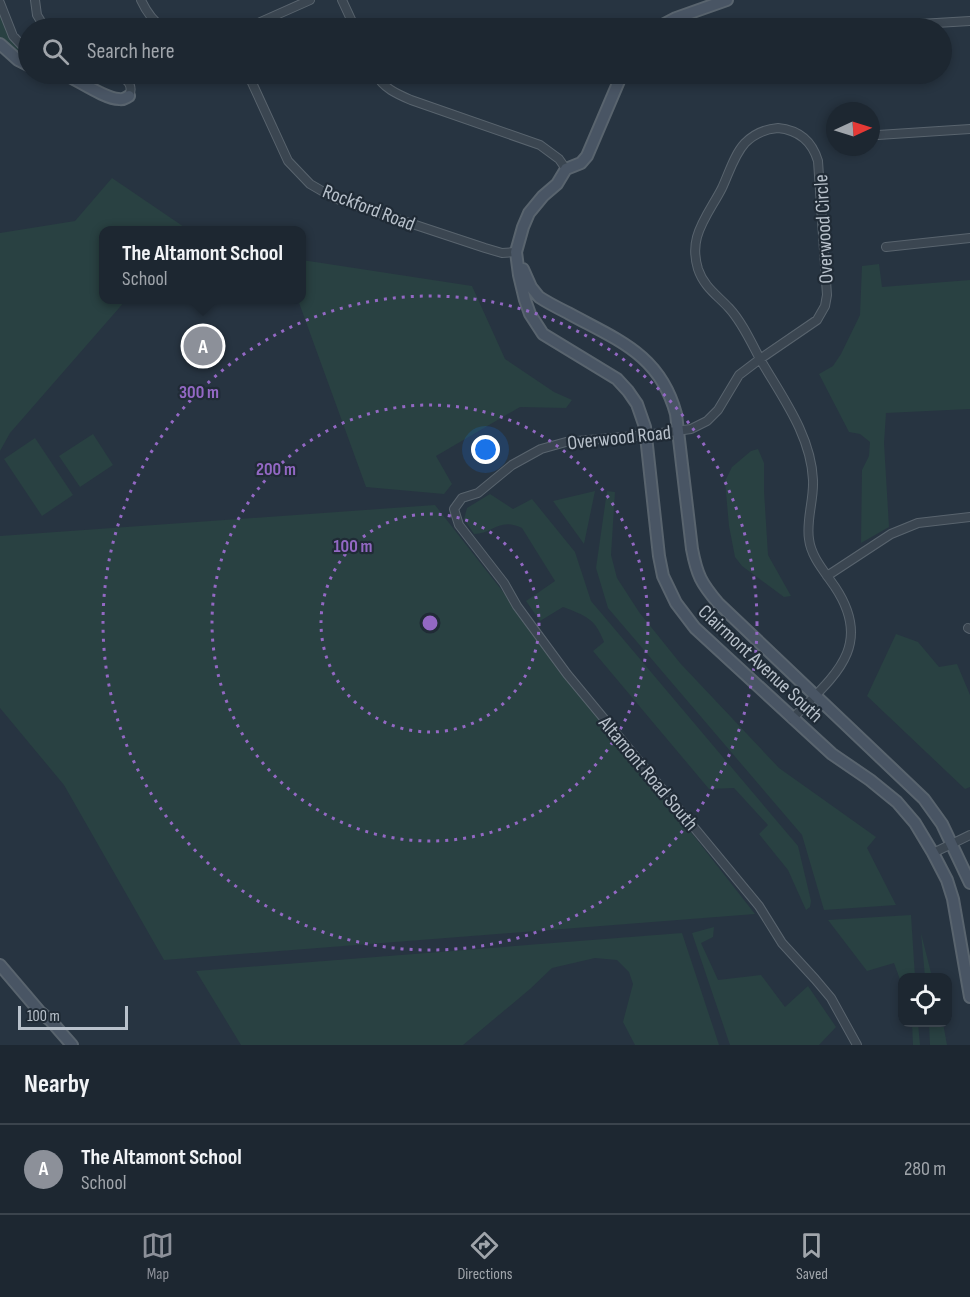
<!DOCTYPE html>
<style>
:root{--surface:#1d2731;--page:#252f39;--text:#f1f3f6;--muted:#a0a5ab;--line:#3b444d;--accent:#8c9099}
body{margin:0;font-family:"Sofia Sans Condensed",sans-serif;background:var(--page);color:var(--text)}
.controls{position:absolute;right:18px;bottom:18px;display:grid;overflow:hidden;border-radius:12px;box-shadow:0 3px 9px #0003}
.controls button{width:54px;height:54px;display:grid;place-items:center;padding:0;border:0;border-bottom:2px solid var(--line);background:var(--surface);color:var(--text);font:30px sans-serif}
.compass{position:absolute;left:826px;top:102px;width:54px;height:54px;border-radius:50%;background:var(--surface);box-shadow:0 3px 9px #0003;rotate:86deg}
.scale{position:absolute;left:18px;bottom:15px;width:110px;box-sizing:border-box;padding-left:6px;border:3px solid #b8c1cb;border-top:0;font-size:16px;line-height:21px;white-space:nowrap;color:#b8c1cb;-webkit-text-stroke:4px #202b36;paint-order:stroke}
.you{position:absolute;left:486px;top:450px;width:21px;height:21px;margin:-15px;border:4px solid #fff;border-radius:50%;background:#1a73e8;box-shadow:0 0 0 9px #1a73e833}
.badge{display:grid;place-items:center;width:39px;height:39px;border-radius:50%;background:var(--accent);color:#fff;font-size:20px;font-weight:700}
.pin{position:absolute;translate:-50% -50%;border:3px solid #fff;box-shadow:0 2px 6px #0006}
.popup{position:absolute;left:99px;top:226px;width:207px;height:78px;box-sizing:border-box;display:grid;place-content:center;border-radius:12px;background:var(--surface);filter:drop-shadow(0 2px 4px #0005);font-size:20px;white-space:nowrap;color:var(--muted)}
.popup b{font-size:22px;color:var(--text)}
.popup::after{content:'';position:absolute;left:50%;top:100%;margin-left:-12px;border:12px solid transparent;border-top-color:var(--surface)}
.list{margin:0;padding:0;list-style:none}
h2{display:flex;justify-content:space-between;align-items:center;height:78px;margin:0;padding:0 24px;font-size:26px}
h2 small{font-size:20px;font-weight:400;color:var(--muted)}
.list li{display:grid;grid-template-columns:39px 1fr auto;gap:18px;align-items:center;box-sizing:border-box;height:90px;padding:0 24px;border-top:2px solid var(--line)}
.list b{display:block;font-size:22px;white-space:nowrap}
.list p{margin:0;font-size:20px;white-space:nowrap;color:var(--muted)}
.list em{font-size:20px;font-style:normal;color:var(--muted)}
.icon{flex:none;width:33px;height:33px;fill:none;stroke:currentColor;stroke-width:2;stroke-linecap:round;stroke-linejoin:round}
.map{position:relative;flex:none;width:970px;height:1045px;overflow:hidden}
.search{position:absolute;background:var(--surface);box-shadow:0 3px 9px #0003;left:18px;right:18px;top:18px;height:66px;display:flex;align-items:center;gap:15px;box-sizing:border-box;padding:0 21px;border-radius:33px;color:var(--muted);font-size:22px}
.sheet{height:168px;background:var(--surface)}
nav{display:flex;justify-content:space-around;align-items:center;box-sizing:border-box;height:84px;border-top:2px solid var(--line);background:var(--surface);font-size:16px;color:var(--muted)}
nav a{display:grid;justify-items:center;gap:3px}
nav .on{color:var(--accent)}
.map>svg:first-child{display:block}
</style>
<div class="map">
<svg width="970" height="1045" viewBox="0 0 970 1045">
<rect width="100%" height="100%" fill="#273441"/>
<path fill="#294142" d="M0 12 28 55V61L10 48 0 38Z
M112 178 187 229 186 230H104V300H126L10 433 0 451V233L75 221Z
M302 260 472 286 505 359 554 392 572 400 566 408 520 407 436 456 452 484 444 494 366 487 298 300H302Z
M879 264 882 287 970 280V409L886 413 884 443 889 527 861 543 862 470 869 456 870 442 860 434 849 432 819 374 833 366 841 354 860 315 862 266Z
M93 434 113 465 80 487 59 456Z
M35 438 73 495 42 516 4 459Z
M758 449 764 463V491L768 555 791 596 784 597 742 566 735 557 729 526 725 481 732 467 751 451Z
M595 491 584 544 553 501Z
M607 491 615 492 611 555 617 578 639 612 680 663 779 768 876 837 867 848 896 905 824 910 802 835 608 608 596 568Z
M490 494 513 509 532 499 575 552 591 601 798 846 811 901 810 907 806 910 788 870 759 834 768 825 734 788 709 789 593 651 604 642C595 618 586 616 563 607L540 621 526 601 555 581 522 528C499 517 493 534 474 534L464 519 467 508Z
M435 505 755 914 164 960 64 785 0 708V536Z
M896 634 918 642 939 667 957 664 970 695V787L965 789 867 696Z
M911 915 915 977 902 978V985L894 963 867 971 828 920Z
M714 927 713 937 701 943 718 980 761 975 785 1007 808 986 836 1027 819 1045H730L692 933Z
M682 933 719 1045H635L623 1022 633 984 629 972 617 960 595 958 552 968 530 989 463 1045H241L196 971Z
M921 933 932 977H925Z
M912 1023H918L920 1045H913Z
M929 1023H943L947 1045H930Z"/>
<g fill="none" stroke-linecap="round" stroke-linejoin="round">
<defs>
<path id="street" d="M35 0 37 15 45 28
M141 0C146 11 153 21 163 28
M342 0 355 28
M0 3 13 36 28 52
M869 27 970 21
M247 28 310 0
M117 74C127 79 134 85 129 96
M248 74 288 161 310 184 334 198 485 248 502 253 516 252
M376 74C383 88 397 94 411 100L540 145 559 159 566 169
M778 128C798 130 812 141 818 161L827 295 825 306 817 320 760 359C751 342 742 322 729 308 717 295 704 287 698 269 695 259 694 248 697 237 702 219 714 204 722 188 729 173 734 155 745 143 754 134 765 129 778 128Z
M878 135 970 129
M886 247 970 238
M827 576 891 534 918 523 970 517
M968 628 970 629
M792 719C833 677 875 647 835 587 825 572 811 557 809 539 806 520 814 500 813 480 811 435 782 397 760 359L739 375 718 410 707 421 691 429 646 435 566 442 541 449 512 465 478 493 462 498 454 509 459 525 504 583 517 606 567 674 759 906 782 943 815 979 831 998 857 1045
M933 853 970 835"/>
<path id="secondary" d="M657 28 676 18 727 0
M0 44 18 60 28 65
M64 74C78 80 105 99 119 99 124 100 125 98 129 96
M622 74 587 156 581 163 566 169 557 184 543 196 529 213 523 227 516 252 519 275 525 300 530 314 543 334 617 379 628 391 637 404 645 427 659 556 663 576 676 603 695 628 832 754 870 780 897 802 915 823 933 853 947 880 953 899 970 997
M523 269 531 287 539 297C548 303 558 308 568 313 617 340 660 354 676 414L692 549C697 575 701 583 718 603L924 799 942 824 970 883
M0 965 40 1012 50 1020 72 1045"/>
</defs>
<use href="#street" stroke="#59646e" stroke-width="10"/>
<use href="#secondary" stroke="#59646e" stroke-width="14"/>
<use href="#street" stroke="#3b4651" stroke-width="8"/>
<use href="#secondary" stroke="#495564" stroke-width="10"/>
</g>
<g fill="none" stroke="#9368c4" stroke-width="3" stroke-dasharray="3 6">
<circle cx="430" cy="623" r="109"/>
<circle cx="430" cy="623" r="218"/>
<circle cx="430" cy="623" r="327"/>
</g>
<g text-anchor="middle" stroke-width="4.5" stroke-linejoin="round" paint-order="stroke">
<g font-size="20" fill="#b8c1cb" stroke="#202b36">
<text transform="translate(369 207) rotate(21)" y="7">Rockford Road</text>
<text transform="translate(823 229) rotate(-93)" y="7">Overwood Circle</text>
<text transform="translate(619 437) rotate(-6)" y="7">Overwood Road</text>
<text transform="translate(761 663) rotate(43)" y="7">Clairmont Avenue South</text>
<text transform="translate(649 773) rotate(50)" y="7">Altamont Road South</text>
</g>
</g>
<circle cx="430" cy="623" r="9" fill="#9368c4" stroke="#202b36" stroke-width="3"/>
<g font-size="18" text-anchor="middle" font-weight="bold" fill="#9368c4" stroke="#202b36" stroke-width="4.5" stroke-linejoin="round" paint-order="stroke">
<text x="199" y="398">300 m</text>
<text x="276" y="475">200 m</text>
<text x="353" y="552">100 m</text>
</g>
</svg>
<div class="controls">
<button><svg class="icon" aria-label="locate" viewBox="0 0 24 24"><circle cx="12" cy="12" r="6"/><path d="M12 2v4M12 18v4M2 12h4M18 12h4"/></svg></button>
</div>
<svg class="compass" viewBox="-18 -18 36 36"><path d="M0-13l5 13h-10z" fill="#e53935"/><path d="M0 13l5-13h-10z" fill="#a0a5ab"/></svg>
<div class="scale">100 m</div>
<div class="you"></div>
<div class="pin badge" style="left:203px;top:346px">A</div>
<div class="popup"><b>The Altamont School</b>School</div>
<div class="search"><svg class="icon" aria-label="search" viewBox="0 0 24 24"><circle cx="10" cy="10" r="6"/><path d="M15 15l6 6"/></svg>Search here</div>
</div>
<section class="sheet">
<h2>Nearby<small></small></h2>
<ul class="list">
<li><span class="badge">A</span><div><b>The Altamont School</b><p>School</p></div><em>280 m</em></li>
</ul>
</section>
<nav>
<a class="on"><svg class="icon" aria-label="map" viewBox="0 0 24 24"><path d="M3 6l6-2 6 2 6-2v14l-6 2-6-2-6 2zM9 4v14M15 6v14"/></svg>Map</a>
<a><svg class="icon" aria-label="directions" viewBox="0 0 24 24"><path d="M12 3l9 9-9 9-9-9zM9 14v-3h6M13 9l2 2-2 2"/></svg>Directions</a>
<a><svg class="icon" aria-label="saved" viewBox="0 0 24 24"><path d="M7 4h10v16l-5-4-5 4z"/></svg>Saved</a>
</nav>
